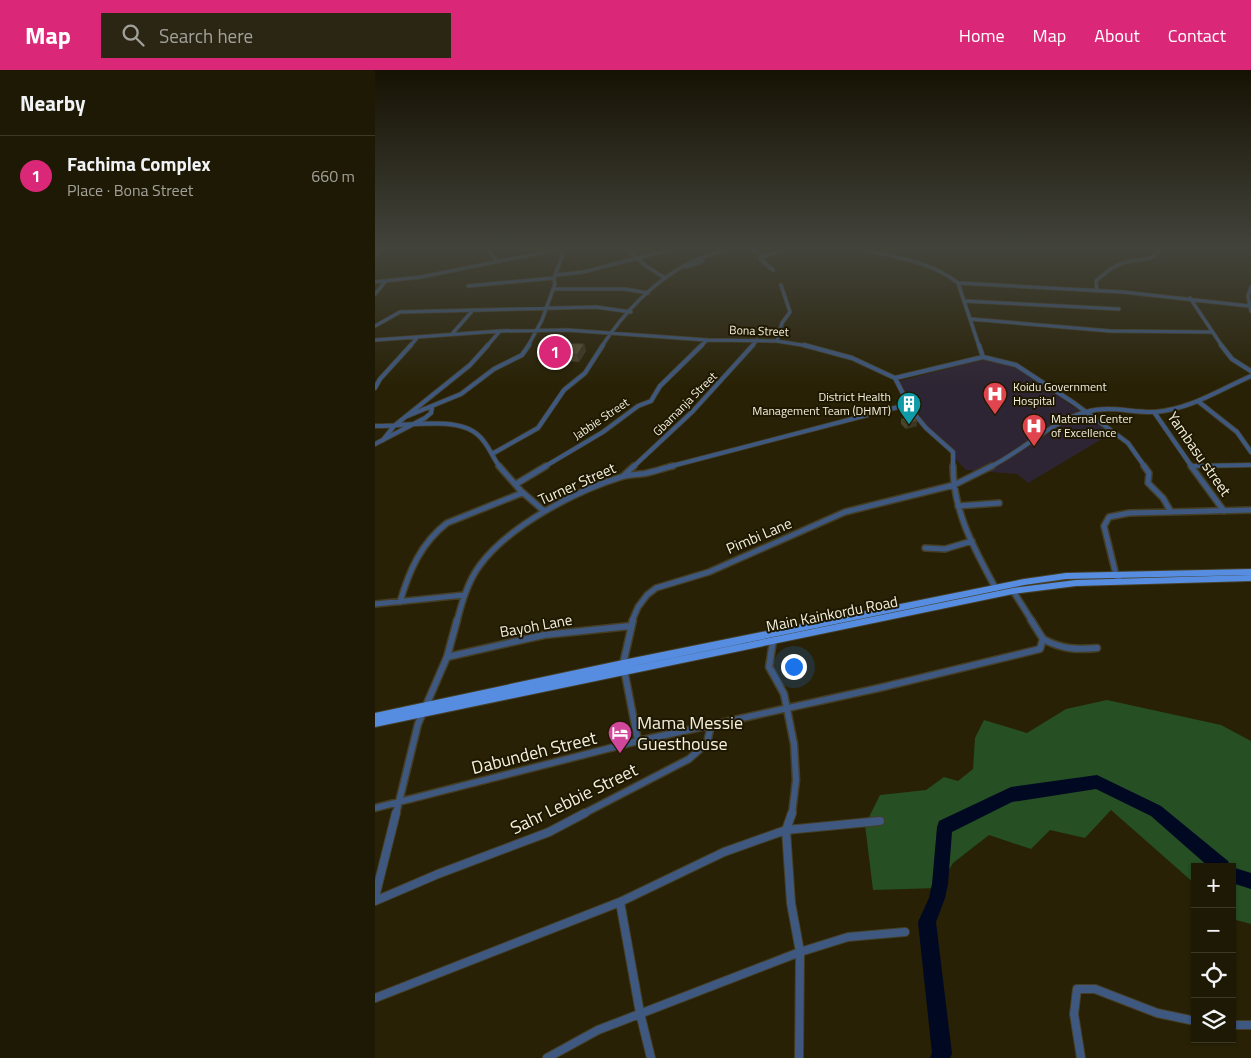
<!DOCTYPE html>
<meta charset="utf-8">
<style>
:root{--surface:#1e1904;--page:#2b2613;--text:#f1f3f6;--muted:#a1a09a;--line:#3c3826;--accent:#db2777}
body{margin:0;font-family:"Titillium Web",sans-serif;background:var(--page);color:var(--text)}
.controls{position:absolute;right:15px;bottom:15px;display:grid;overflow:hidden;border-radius:0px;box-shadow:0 1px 4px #0004}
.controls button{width:45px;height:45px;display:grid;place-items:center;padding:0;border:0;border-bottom:1px solid var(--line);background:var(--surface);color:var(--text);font:25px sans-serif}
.you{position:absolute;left:418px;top:596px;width:18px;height:18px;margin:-12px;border:4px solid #fff;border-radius:50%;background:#1a73e8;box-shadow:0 0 0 8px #1a73e833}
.badge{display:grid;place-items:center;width:32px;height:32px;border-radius:50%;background:var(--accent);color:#fff;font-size:16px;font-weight:700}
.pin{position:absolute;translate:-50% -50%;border:2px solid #fff;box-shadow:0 1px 5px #0006}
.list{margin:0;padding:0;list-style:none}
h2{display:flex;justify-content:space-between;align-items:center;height:65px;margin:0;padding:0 20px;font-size:21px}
h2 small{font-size:16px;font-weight:400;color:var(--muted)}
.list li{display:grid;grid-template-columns:32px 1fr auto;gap:15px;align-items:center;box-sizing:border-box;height:80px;padding:0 20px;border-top:1px solid var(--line)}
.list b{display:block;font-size:19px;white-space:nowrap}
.list p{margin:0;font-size:16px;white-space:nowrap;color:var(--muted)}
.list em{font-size:16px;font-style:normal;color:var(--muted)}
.icon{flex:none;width:28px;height:28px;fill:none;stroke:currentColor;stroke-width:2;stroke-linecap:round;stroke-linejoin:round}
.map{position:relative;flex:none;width:876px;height:988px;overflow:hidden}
header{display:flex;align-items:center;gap:30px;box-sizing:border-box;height:70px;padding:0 25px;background:var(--accent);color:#fff}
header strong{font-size:24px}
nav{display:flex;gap:28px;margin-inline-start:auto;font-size:18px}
.search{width:350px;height:45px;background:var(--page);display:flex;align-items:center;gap:12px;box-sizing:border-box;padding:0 18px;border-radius:0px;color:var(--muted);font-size:19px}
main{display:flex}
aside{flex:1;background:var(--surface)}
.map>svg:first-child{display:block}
</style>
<header>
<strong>Map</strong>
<div class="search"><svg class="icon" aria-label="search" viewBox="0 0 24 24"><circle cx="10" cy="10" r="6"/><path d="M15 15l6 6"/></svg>Search here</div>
<nav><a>Home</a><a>Map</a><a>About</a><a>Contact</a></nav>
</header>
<main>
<aside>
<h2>Nearby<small></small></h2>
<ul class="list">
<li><span class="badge">1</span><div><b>Fachima Complex</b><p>Place · Bona Street</p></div><em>660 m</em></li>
</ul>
</aside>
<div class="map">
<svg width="876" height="988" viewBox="0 0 876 988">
<rect width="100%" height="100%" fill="#282105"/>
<path fill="#2e2534" d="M610 289 635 293 737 363 653 413 642 404 591 400 565 373 547 349 524 311Z"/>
<path fill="#264f24" d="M732 630 846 655 876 671V854L861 850 857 847V797H820V814L736 740 710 768 675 760 656 779 614 765 578 793 563 818 498 820 490 755 505 725 551 720 569 707 583 711 598 699 600 668 609 650 652 663 691 639Z"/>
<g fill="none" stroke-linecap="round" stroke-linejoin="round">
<path fill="#000822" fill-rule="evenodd" d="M722 705 786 736 853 791 855 797H834L776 746 721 719 637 732 577 762 573 814 570 828 561 852 577 984 575 988H555L557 983 543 852 554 828 557 814 562 757 564 751 636 717Z
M857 797 876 803V819L857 813Z"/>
<defs>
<path id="street-far4" d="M111 179 124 192
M251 179 271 196 290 208
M376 179 387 185
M485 179C518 187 556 191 583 213L604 276
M0 186 6 179
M311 197 328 191
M398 200 385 189 386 187 413 179
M181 205 208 202 298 179
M0 212 46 207 185 179
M583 213 748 222 874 236
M93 216 179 208
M876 217 873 226 876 241
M178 219H250L273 223
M722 221 721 211C730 203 739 195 751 192 769 187 772 194 787 179
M0 224 10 212
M815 228 847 276
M589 231 744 239
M595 249 735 261 836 262
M0 256 25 242 221 237 256 242
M77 264 98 240
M0 270 125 261 192 260 332 270 402 271 433 276
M402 271 407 253 415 242 406 215
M35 276 42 268
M112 276 125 261
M153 276 167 250 180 214 179 208 188 184 184 179
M227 276C249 242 280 210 316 192 327 187 340 183 352 179
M326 276 332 270
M377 276 382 270"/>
<path id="street-far3" d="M429 275 477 288 520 308 537 341 551 358 578 382V397
M604 275 608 287
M846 275 857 289 876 301
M520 308 608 287 641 295 699 333 753 373 770 397
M0 318 5 309 36 275
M824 332 862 362 876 382
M779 342 817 397
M30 347 86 324 119 299 147 285 154 275
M0 356C28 357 82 345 103 365 113 373 117 387 125 397
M8 370 19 356 95 295 113 275
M0 374 50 348 56 343 57 337
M117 384 163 358 189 320 210 303 228 275
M816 396 876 395
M169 397 228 362 263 336 276 331 285 316 327 275
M258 397 318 341 378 275
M293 397 531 335
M615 397C648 381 675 352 711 342 735 335 756 343 780 342 816 339 844 320 876 306"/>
<path id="street-far2" d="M124 396 146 421 169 441
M578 396C578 442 600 480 621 519
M769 396 774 403 773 413 788 428 796 442
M816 396 849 441
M248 406 259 396
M141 414 171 396
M583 436 624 433
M550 478 570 479 597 471
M745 511 741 505 729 456 734 447 754 443 876 440
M638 521 657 551
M25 532C34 501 46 473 72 453L147 423
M0 534 89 525
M82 551C87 532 93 511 105 495 134 456 200 421 246 407 254 404 263 405 272 403 281 401 289 398 298 396
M257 551 263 537 272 525 281 518 334 502 470 442 579 415 617 396"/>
<path id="street-far1" d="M258 550 248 594 263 671
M668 569C686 579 702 580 722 578
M398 571 394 597 409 624 419 674 421 710 417 744
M72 587 169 565 255 556
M0 738 263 671 504 618 665 579 668 569 656 550
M21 744 43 654 72 587 82 550
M208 744 314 689 332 673 336 655"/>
<path id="street" d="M417 743 411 760 505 751
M0 827 21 743
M0 831 63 804 174 762 210 743
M245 832 265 943 276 988
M0 928 245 832 349 782 411 760 416 833 425 882 424 988
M857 955H876
M172 988 223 960 425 882 473 867 530 862
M706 988 699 944 702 919H720L782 943 820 951"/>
<path id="primary" d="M876 499V505L691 509 649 515 234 601 638 518 701 510 876 505V511L701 516 638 524 0 657V643L248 590 649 509 691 503Z"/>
</defs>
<use href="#street-far4" stroke="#453e24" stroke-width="4.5"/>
<use href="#street-far3" stroke="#453e24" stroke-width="5.5"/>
<use href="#street-far2" stroke="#453e24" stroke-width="8"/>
<use href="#street-far1" stroke="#453e24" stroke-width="9"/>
<use href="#street" stroke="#453e24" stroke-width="10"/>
<use href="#primary" stroke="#453e24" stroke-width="2"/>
<use href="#street-far4" stroke="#3e5880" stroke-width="3"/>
<use href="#street-far3" stroke="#3e5880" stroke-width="4"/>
<use href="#street-far2" stroke="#3e5880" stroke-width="5"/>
<use href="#street-far1" stroke="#3e5880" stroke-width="6"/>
<use href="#street" stroke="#3e5880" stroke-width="8"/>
<use href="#primary" fill="#578de0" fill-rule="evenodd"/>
</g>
<path fill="#4a442b" d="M209 274 211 281 204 292 192 291 190 295 182 294 179 287V286H165L162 278Z
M526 349 542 351V356L531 359 526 354Z"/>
<path fill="#3c3723" d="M209 274 211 281 204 292 202 285Z
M189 284 192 291 190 295 187 287Z
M542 351V356L531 359 532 354Z"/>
<path fill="#564f32" stroke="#3c3723" d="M167 272 209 274 202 285 189 284 187 287H179L182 279 162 278Z
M537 346 542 351 532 354 526 349Z"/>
<linearGradient id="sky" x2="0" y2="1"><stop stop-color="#161203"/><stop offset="0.56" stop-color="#42433b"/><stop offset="1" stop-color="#42433b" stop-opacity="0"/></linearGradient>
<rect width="876" height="317" fill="url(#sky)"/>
<defs>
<symbol id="hospital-pin" viewBox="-11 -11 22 30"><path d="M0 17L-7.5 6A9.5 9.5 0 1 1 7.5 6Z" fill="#e0444e" stroke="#1f1800"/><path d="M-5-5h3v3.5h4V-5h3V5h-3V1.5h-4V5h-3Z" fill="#fff"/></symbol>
<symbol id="building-pin" viewBox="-11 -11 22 30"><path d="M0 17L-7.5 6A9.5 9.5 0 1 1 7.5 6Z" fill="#0f9aa8" stroke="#1f1800"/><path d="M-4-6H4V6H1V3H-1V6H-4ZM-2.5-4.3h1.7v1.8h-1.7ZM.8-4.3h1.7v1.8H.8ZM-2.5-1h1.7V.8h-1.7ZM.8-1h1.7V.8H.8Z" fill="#fff"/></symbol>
<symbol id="hotel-pin" viewBox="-11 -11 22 30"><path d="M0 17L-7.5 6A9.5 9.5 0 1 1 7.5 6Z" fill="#d1479c" stroke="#1f1800"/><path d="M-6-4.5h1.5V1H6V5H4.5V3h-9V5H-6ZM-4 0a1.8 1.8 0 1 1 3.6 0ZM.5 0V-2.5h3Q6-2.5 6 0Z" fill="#fff"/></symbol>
</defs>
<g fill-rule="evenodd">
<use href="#hospital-pin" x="606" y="310" width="28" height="38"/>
<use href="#building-pin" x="520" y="320" width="28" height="38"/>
<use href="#hospital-pin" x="645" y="342" width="28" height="38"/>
<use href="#hotel-pin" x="231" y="649" width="28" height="38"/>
</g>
<g text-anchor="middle" stroke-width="4" stroke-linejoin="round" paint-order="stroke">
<g font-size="12" fill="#f4f0df" stroke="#1f1800">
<text transform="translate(384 261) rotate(2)" y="4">Bona Street</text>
<text transform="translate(310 334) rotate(-45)" y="4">Gbamanja Street</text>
<text transform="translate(226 349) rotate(-34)" y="4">Jabbie Street</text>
</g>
<g font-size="12" fill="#f4f0df" stroke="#1f1800" text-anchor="start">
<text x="638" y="321">Koidu Government<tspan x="638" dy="14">Hospital</tspan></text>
<text x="516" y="331" text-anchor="end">District Health<tspan x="516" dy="14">Management Team (DHMT)</tspan></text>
<text x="676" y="353">Maternal Center<tspan x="676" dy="14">of Excellence</tspan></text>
</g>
<g font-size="15" fill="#f4f0df" stroke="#1f1800">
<text transform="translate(824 384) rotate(55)" y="5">Yambasu street</text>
<text transform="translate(202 414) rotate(-24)" y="5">Turner Street</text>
<text transform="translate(384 466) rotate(-23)" y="5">Pimbi Lane</text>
<text transform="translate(457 544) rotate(-11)" y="5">Main Kainkordu Road</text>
<text transform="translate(161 556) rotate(-10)" y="5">Bayoh Lane</text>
</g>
<g font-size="18" fill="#f4f0df" stroke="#1f1800" text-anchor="start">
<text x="262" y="659">Mama Messie<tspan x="262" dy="21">Guesthouse</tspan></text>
</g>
<g font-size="18" fill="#f4f0df" stroke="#1f1800">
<text transform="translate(159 683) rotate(-14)" y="6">Dabundeh Street</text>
<text transform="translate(199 729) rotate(-26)" y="6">Sahr Lebbie Street</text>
</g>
</g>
</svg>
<div class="controls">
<button>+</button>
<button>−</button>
<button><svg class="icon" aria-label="locate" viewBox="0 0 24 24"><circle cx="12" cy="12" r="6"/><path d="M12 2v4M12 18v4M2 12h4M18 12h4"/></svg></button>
<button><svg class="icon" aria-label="layers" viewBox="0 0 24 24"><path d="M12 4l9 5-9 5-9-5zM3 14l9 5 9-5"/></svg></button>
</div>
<div class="you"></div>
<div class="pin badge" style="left:180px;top:282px">1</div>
</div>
</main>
